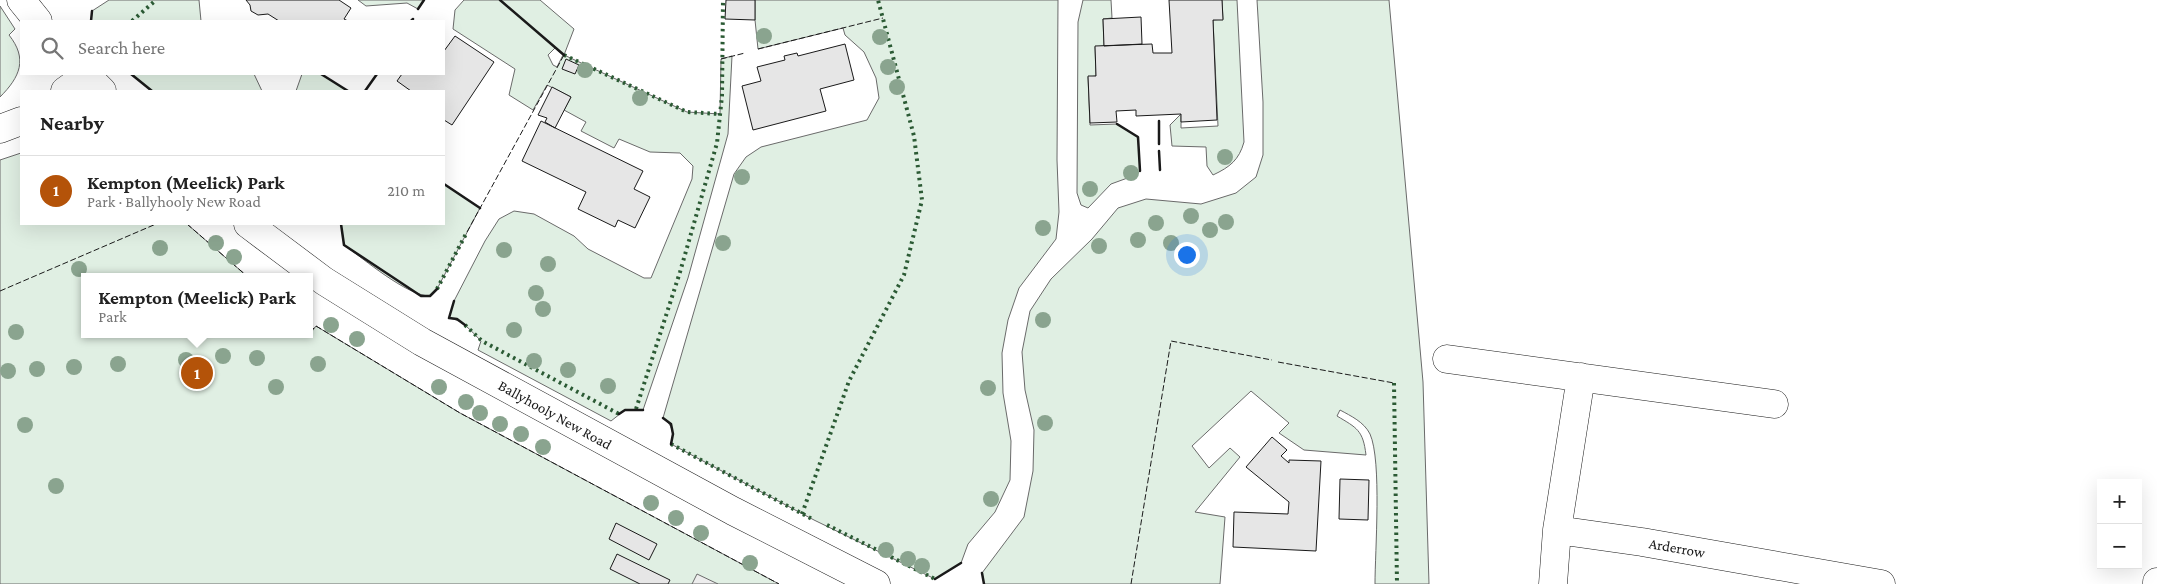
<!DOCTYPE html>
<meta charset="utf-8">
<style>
:root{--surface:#fff;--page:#f6f6f6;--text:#222;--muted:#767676;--line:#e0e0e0;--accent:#b45309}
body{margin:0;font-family:"Crimson Pro",serif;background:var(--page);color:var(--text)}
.controls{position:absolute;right:15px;bottom:15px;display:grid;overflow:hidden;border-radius:0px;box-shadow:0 5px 20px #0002}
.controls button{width:45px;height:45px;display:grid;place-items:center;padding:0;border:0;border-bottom:1px solid var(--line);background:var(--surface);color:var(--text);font:25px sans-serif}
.you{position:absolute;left:1186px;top:254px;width:18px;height:18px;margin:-12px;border:4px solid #fff;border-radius:50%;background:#1a73e8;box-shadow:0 0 0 8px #1a73e833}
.badge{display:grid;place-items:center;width:32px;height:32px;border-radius:50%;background:var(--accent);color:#fff;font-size:16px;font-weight:700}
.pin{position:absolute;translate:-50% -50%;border:2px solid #fff;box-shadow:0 1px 5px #0006}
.popup{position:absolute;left:81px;top:273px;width:232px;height:65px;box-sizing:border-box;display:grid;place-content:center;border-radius:0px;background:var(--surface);filter:drop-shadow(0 1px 4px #0005);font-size:16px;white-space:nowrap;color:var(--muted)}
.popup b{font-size:19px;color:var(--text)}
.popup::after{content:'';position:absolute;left:50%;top:100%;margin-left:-10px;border:10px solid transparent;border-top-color:var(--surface)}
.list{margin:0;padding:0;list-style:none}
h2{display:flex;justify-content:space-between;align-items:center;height:65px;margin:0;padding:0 20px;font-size:21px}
h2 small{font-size:16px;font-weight:400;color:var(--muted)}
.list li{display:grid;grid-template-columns:32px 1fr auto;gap:15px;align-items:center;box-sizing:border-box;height:70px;padding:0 20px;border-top:1px solid var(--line)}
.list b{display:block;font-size:19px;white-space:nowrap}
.list p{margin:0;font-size:16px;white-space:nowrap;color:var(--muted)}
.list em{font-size:16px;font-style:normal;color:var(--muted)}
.icon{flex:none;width:28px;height:28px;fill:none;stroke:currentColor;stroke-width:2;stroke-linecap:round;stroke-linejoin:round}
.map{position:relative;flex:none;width:2157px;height:584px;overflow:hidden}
.search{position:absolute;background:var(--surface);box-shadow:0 5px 20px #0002;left:20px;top:20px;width:425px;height:55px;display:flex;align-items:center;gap:12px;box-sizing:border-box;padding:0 18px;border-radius:0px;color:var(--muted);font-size:19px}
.panel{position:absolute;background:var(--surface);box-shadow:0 5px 20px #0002;left:20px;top:90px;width:425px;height:135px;border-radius:0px}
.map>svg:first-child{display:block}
</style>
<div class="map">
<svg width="2157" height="584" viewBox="0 0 2157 584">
<rect width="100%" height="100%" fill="#fff"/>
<path fill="#e0efe3" stroke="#6a6a6a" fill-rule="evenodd" d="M109 0H199L201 21H91L92 11Z
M358 0H424L418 9 407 3 366 6Z
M464 0H540L574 29 564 55 687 112 720 114 721 59 732 56 728 134 688 278 643 410H625L611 421 478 350 481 341C471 331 463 320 449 318L454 301 485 241 499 219 514 211 534 214 574 236 588 249 644 278H651L692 179 693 166 680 153 650 152 619 139 614 148 581 131 586 122 564 110 571 97 547 85 533 110 509 95 515 69 453 29 455 10ZM555 48 563 55 557 67 553 65 548 55Z
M755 0H1058L1057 160 1059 212 1056 239 1019 288 1008 320 1002 353 1003 393 1011 441 1010 480 995 512 968 544 961 563 935 579 814 520 671 444C674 432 673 426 663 418L734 174 746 157 761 147 867 120 879 98 876 78 864 52 845 35 843 28 758 49 755 20Z
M1083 0H1111L1112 18 1103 19 1104 46 1095 47 1096 76 1088 77 1090 125 1117 124 1138 137 1140 171 1133 176 1111 184 1088 208 1081 205 1077 193 1078 22Z
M1222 0H1237L1244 142C1239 160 1230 167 1213 175L1207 166 1206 147 1172 146 1170 125 1181 114V128L1218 126 1213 20 1223 19Z
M1257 0H1389L1423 382 1429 584H1375C1375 551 1382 461 1370 434 1364 422 1351 416 1340 410L1337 416C1357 428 1363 430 1366 455L1304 450 1279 433 1289 423 1251 391 1192 446 1209 468 1230 448 1240 457 1195 512 1225 517 1220 584H984L982 573 1024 517 1033 471 1034 430 1025 390 1022 352 1030 311 1051 279 1092 239 1118 208 1146 199 1201 204 1236 193 1256 177 1263 155V102Z
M0 6 15 29 9 35C28 59 20 77 0 97Z
M131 74H254L262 91H152Z
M302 74H321L348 91H296Z
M21 153V224H187L248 277H84V334H310L316 326 460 413 779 584H0V160Z
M444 184 480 208 437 289 430 296C407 296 364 259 344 245L341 224H444Z"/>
<path fill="#ededed" stroke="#6a6a6a" d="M697 574 718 584H692Z"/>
<path fill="#e6e6e6" stroke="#1a1a1a" d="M246 0H339L351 8 344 19 348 21H279L268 14 258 15 251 11 250 5Z
M726 0H755V20L725 19Z
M1169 0H1222L1223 20H1213L1217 120 1181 122V114L1136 116V110L1116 111 1117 122 1090 123 1088 76H1096L1095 46 1152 44 1153 53H1172Z
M1141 17 1142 44 1104 46 1103 19Z
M455 36 494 62 452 125 444 120V91H411L397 81 402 74H444V51Z
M845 44 854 80 820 89 826 111 753 130 742 86 761 81 757 67 785 60 784 56 797 53 798 56Z
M566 59 579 65 575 74 562 69Z
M552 87 571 97 555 128 545 122 547 118 538 115Z
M541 121 643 171 634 189 650 197 635 228 618 220 615 227 578 209 586 192 522 161Z
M1272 437 1287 450 1281 456 1289 463V460L1321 461 1316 551 1233 547 1234 512 1288 514 1289 502 1246 467Z
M1340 479 1369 480 1368 520 1339 519Z
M616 523 657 544 649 560 609 539Z
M617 554 670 580 668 584H640L610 569Z"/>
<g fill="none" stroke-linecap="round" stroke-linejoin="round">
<defs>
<path id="street" d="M65 91 86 76
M0 129 21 121
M1447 359 1774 404
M1557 530 1642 542 1881 584
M1553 584 1557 530 1581 377
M2157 584V582"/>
<path id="secondary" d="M21 0 38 21
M85 74 102 91
M248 224 324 281 422 342 733 511 876 584"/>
</defs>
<use href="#street" stroke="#1a1a1a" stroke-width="29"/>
<use href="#secondary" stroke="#1a1a1a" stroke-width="29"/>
<use href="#street" stroke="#fff" stroke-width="28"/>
<use href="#secondary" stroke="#fff" stroke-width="28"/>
<path stroke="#2b5a34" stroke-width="4" stroke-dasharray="2.5 4" stroke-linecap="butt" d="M132 21 156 0
M564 55 687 112 720 114
M437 289 467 232
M465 325 482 341 619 414
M1394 383 1397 584
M636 409 680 272 717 143 722 96 723 0
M671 444 814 520
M802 514 849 381 904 275 922 200 914 136 878 0
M827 525 935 579"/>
<path stroke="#1a1a1a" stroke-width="1" stroke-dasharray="6 2.5" stroke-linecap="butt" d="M758 49 883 18
M721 59 745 53
M187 224 248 277
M467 232 564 55
M0 291 156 224
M310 332 316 326 460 413 779 584
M1278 362 1394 383
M1131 584 1171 341 1272 360"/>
<path stroke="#1a1a1a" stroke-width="2.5" d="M500 0 564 55
M418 9 424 0
M91 21 92 11
M411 21 413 19
M131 74 152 91
M321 74 348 91
M365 91 377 74
M1159 121V144
M1117 124 1138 137 1140 171
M1159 151 1160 170
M444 184 480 208
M341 224 344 245 421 296H430L437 289
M454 301 449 318 457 319 465 325
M619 414 625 410H643
M663 418 671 424 673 434 671 444
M982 573 984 584
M935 579 961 563"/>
</g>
<g fill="#8aa48f">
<circle cx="764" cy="36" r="8"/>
<circle cx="880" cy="37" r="8"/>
<circle cx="888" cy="67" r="8"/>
<circle cx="585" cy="70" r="8"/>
<circle cx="897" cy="87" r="8"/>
<circle cx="640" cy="98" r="8"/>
<circle cx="1225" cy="157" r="8"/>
<circle cx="1131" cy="173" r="8"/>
<circle cx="742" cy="177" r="8"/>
<circle cx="1090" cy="189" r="8"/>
<circle cx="1191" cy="216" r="8"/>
<circle cx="1226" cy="222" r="8"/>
<circle cx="1156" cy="223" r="8"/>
<circle cx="1043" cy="228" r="8"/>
<circle cx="1210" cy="230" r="8"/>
<circle cx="1138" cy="240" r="8"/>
<circle cx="216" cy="243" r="8"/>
<circle cx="723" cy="243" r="8"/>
<circle cx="1171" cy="243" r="8"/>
<circle cx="1099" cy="246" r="8"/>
<circle cx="160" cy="248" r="8"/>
<circle cx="504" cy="250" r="8"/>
<circle cx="234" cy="257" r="8"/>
<circle cx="548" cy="264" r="8"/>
<circle cx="79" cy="269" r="8"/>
<circle cx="536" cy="293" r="8"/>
<circle cx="543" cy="309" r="8"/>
<circle cx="1043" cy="320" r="8"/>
<circle cx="331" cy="325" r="8"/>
<circle cx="514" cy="330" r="8"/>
<circle cx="16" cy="332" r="8"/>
<circle cx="357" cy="339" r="8"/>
<circle cx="223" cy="356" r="8"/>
<circle cx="257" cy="358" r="8"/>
<circle cx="186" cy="360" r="8"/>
<circle cx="534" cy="361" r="8"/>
<circle cx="118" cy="364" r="8"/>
<circle cx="318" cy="364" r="8"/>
<circle cx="74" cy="367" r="8"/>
<circle cx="37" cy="369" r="8"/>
<circle cx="568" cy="370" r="8"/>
<circle cx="8" cy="371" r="8"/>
<circle cx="608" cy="386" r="8"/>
<circle cx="276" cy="387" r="8"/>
<circle cx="439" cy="387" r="8"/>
<circle cx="988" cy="388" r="8"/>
<circle cx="466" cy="402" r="8"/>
<circle cx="480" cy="413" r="8"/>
<circle cx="1045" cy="423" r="8"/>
<circle cx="500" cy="424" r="8"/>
<circle cx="25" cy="425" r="8"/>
<circle cx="521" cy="434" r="8"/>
<circle cx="543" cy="447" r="8"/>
<circle cx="56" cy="486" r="8"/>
<circle cx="991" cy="499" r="8"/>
<circle cx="651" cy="503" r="8"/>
<circle cx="676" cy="518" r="8"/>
<circle cx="701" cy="533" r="8"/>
<circle cx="886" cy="550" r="8"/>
<circle cx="908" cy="559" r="8"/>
<circle cx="750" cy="563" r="8"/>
<circle cx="922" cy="566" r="8"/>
</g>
<g text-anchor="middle" stroke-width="4" stroke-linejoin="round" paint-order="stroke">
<g font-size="15" fill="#1a1a1a" stroke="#fff">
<text transform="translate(555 415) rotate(29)" y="5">Ballyhooly New Road</text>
<text transform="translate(1677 548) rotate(10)" y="5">Arderrow</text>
</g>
</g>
</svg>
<div class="controls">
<button>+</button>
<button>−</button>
</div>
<div class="you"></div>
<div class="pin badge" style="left:197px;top:373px">1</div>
<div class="popup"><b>Kempton (Meelick) Park</b>Park</div>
<div class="search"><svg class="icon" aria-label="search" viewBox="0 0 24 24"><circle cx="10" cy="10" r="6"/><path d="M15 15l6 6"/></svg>Search here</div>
<section class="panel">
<h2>Nearby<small></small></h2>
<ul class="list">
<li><span class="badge">1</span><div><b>Kempton (Meelick) Park</b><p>Park · Ballyhooly New Road</p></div><em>210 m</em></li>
</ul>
</section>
</div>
